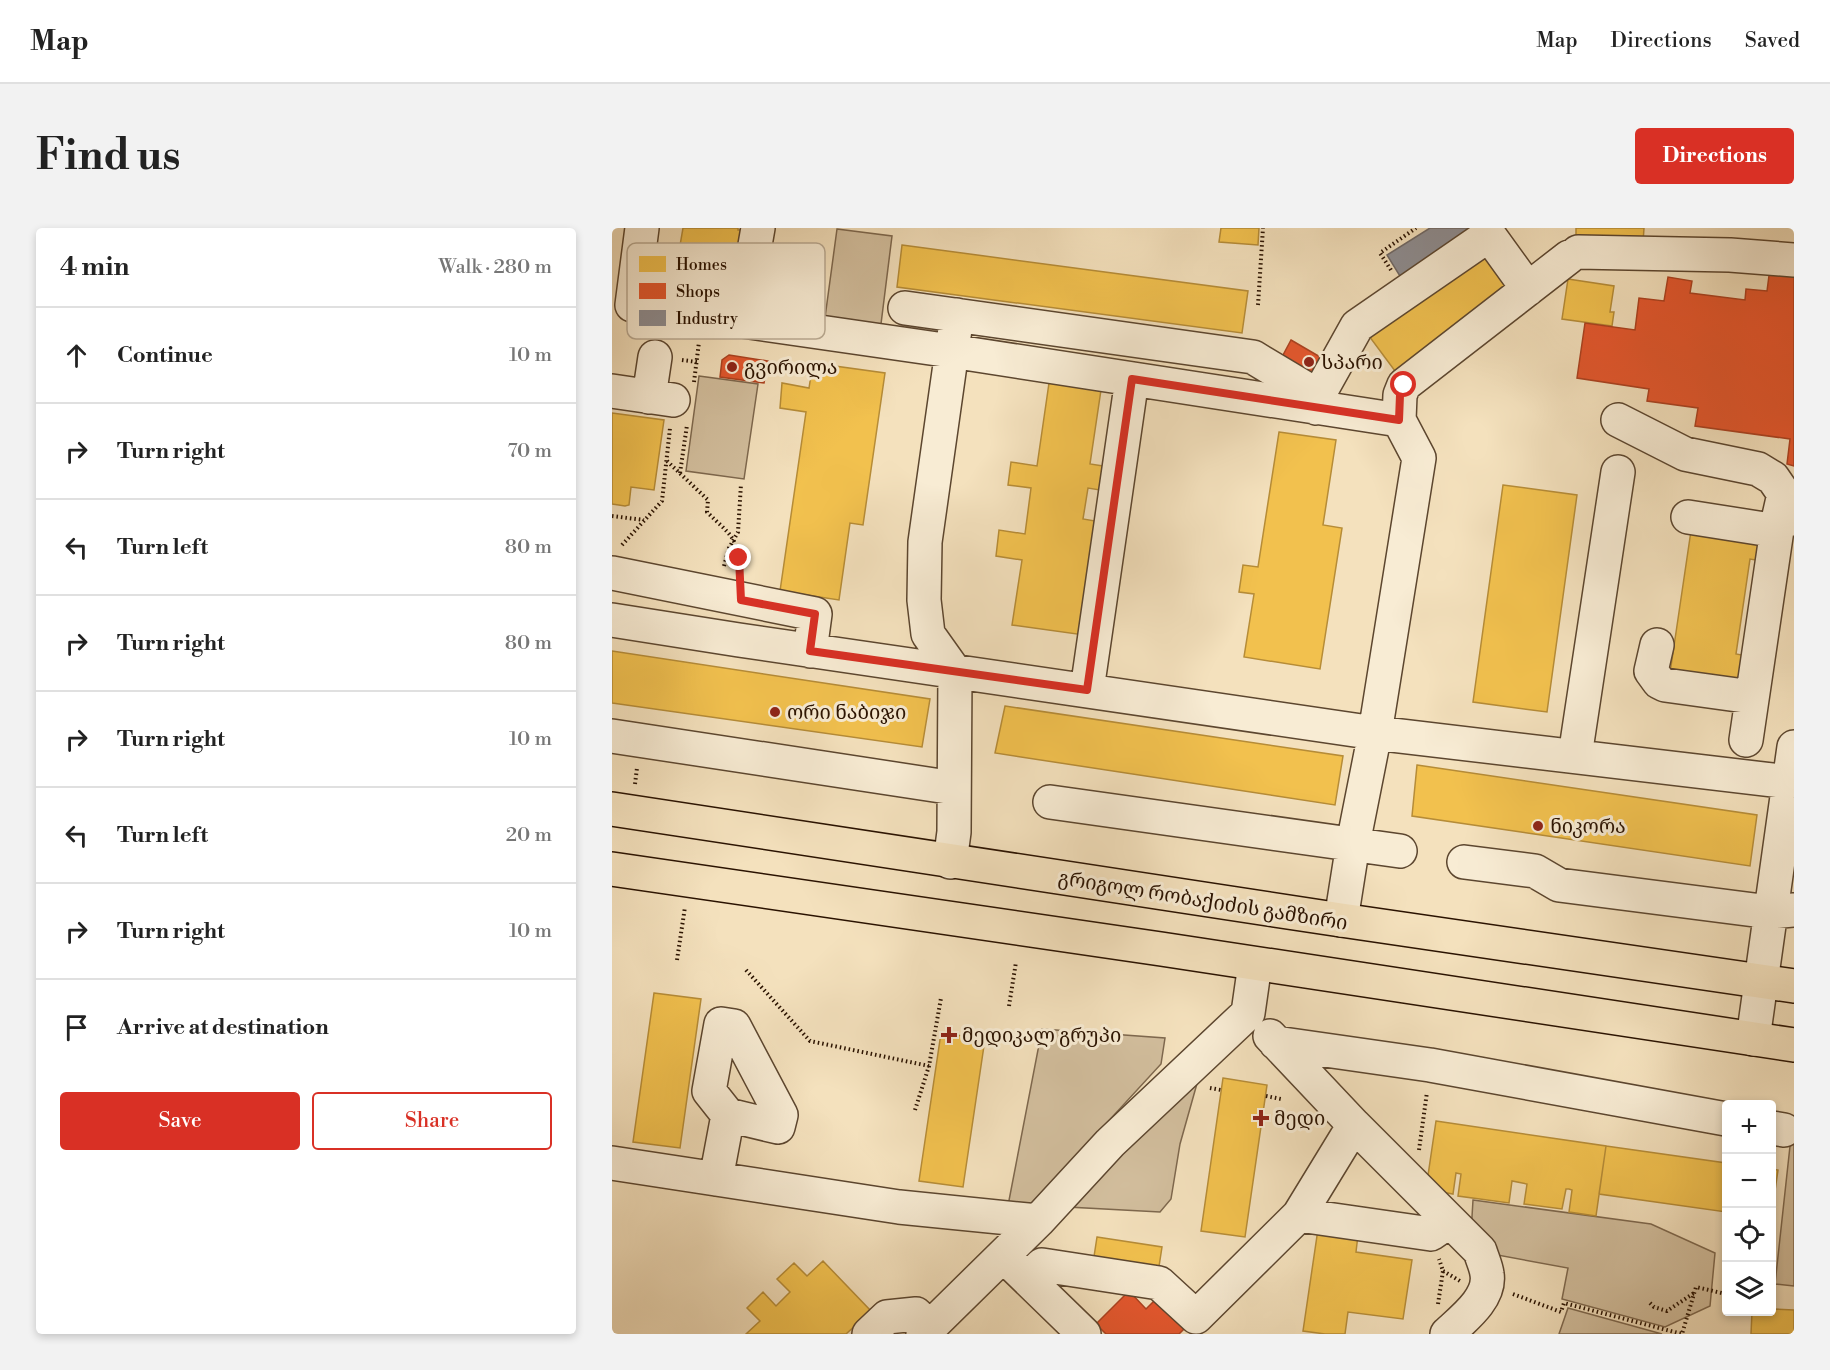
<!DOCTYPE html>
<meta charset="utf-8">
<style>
:root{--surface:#fff;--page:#f2f2f2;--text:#222;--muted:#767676;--line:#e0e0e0;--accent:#d93025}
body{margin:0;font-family:"Libre Bodoni","Noto Serif Georgian",serif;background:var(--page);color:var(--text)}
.controls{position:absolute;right:18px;bottom:18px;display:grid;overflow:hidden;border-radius:6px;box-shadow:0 3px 9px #0003}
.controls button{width:54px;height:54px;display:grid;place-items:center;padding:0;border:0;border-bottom:2px solid var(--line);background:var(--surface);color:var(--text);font:30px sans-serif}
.stop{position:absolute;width:18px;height:18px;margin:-14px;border:4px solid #d93025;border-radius:50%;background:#fff}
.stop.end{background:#d93025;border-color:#fff;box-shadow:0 2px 6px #0008}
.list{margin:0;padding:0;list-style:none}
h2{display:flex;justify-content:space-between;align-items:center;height:78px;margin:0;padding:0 24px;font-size:26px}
h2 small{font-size:20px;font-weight:400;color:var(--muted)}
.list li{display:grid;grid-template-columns:39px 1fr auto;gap:18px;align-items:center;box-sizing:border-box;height:96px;padding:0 24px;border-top:2px solid var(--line)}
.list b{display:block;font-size:22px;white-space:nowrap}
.list em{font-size:20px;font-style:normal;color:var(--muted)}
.actions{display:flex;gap:12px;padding:18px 24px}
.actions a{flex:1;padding:14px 0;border:2px solid var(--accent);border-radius:6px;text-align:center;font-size:21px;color:var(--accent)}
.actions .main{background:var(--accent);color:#fff}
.icon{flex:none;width:33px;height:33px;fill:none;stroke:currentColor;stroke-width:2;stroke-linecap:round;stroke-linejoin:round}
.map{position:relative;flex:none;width:1182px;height:1106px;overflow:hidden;border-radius:6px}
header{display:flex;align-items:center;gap:36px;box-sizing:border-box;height:84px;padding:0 30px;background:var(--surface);border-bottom:2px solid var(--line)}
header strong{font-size:28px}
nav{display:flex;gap:33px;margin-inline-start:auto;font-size:21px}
.intro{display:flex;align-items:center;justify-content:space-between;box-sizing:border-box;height:144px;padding:0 36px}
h1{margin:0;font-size:42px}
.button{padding:15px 27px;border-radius:6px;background:var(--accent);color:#fff;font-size:21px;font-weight:700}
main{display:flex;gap:36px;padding:0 36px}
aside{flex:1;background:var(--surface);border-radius:6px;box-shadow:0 3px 9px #0003}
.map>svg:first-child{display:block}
</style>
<header>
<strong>Map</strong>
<nav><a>Map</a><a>Directions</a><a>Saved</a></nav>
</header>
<div class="intro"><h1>Find us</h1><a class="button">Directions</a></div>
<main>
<aside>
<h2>4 min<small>Walk · 280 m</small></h2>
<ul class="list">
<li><svg class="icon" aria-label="ahead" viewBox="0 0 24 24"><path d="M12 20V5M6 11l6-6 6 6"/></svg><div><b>Continue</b></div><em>10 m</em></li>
<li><svg class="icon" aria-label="right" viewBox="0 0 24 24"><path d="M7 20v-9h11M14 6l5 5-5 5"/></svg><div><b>Turn right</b></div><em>70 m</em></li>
<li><svg class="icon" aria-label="left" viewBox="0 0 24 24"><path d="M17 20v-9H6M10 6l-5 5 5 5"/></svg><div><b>Turn left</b></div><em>80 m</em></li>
<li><svg class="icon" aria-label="right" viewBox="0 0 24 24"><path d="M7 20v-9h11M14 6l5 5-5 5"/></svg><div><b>Turn right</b></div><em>80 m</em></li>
<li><svg class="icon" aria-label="right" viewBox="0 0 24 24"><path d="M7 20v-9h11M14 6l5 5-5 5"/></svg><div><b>Turn right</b></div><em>10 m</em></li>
<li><svg class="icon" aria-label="left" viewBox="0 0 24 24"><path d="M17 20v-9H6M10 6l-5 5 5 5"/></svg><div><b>Turn left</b></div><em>20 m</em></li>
<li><svg class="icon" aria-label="right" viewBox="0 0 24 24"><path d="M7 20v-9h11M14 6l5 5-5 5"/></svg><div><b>Turn right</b></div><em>10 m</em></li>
<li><svg class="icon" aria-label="arrive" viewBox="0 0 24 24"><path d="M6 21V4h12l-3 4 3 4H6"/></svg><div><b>Arrive at destination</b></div></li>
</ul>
<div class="actions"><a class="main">Save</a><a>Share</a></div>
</aside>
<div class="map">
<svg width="1182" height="1106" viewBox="0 0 1182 1106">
<rect width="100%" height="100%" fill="#f4e1bd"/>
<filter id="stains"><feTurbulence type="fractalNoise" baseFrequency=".00333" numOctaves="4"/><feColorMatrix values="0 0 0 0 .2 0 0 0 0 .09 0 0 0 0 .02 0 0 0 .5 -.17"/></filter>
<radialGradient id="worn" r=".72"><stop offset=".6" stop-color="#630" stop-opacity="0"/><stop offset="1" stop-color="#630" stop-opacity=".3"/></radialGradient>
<path fill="#d2be9d" stroke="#7e684e" stroke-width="1.5" d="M225 1 280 8 268 104 212 97Z
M87 148 146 156 132 251 74 243Z
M430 801 553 810 549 836 411 986 394 988Z
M586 852 568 916 559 971 548 984 456 979Z
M1179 909 1182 910V1058L1163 1056Z
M861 972 1039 996 1103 1025 1098 1078 1053 1099 950 1071 956 1040 858 1022Z
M956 1080 1050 1106H947Z"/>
<path fill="#f2c14e" stroke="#b68c37" stroke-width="1.5" d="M71 0H126V2H131L121 67 61 58Z
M609 0H647L646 17 607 14Z
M964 0H1032L1031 15 964 12Z
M290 17 636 63 630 105 285 59Z
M873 24 898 59 783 143 757 108Z
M956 51 1002 58 998 84H1002L1000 98 950 91Z
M201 135 273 145 251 297 238 295 227 372 168 363 194 184 168 180 170 155 197 160Z
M437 155 489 162 478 236 497 239 494 263 476 260 471 291 489 294 472 407 400 397 410 332 384 328 387 302 413 306 419 260 396 257 399 234 425 238Z
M0 185 52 192 42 262 19 259 17 277 13 278 0 276Z
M667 204 724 212 711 297 730 300 708 441 632 429 642 366 627 364 631 337 646 339Z
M891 257 965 267 935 484 861 474Z
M1080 296 1154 307 1150 333 1138 331 1124 426 1135 428 1131 456 1058 445Z
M0 423 318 471 310 519 0 475Z
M393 478 731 528 723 577 383 525Z
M805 537 1145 587 1138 638 800 588Z
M42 765 89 771 68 920 21 914Z
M329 805 373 811 351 959 307 953Z
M611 850 655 857 633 1009 589 1003Z
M824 893 994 918 984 988 957 984 960 962 957 961H954L950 981 912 976 915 956 900 953 897 975 846 968 849 946 844 945 841 966 814 961Z
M994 918 1114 935V984L987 966Z
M1160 941 1166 942 1160 983Z
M706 1001 746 1007 744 1024 800 1032 791 1091 736 1084 733 1106H713L691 1103Z
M485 1009 550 1019 546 1045 481 1035Z
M211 1033 259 1083 234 1106H134L148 1093 135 1080 151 1064 164 1078 178 1064 165 1051 182 1035 195 1048Z
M1160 1081 1182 1082V1106H1139L1140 1084H1160Z"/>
<path fill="#e4572e" stroke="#ac4220" stroke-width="1.5" d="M1158 40 1182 43V238L1175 236 1178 211 1083 198 1086 180 1035 173 1037 161 965 150 973 95 1023 102 1027 70 1052 73 1056 49 1080 53 1078 65 1133 72 1134 61 1155 63Z
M679 112 715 133 702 147 670 129Z
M117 127 156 133 152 155 108 149 110 132Z
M517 1063 534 1081 545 1070 574 1099 567 1106H494L484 1096Z"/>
<path fill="#8d8d92" stroke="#6f6866" stroke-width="1.5" d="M818 0H875L791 53 775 27Z"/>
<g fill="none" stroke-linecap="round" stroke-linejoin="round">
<defs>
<path id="minor" d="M30 0 20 77 339 123 787 192 807 230 763 505 741 616 729 692
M966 24 1118 27 1182 32
M293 80 641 129 706 168
M130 91 146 0
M0 163 61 172
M37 169 43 129
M704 180 706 168 745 98 877 7 916 61
M787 192 788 167 792 157 957 29
M1006 192 1073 226 1146 241 1161 250 1172 266 1167 288 1182 291
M1076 289 1165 303
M0 345 203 386 198 423
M0 392 127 412 763 505 1177 554
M1045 417 1039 443 1047 454 1053 457 1140 469
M475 462 520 151
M0 508 342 560
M1134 512 1167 288
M963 528 1006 244
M438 574 788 623
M338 634 342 604 343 444 316 406 312 372 313 314 345 87
M852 634 923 643 947 657 1158 684 1182 682
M109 796 122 798 169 887 166 899 116 887 97 863Z
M658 808 742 897 868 1023C870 1030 874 1038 875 1046 879 1070 851 1091 835 1106
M1141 811 1182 519
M664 815 818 837 1114 891
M1160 900 1172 902
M0 935 287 979 426 993
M104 951 116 887
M687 987 819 1006 838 993
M401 1037 472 1106
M416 1051 430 1037 547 1055 584 1089 687 987 742 897
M257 1106 275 1089 304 1086 317 1100
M311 1106 426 993 498 915 636 785 643 736"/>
<path id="major" d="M0 581 729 692 1182 758
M0 641 549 721 1182 817"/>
</defs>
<use href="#minor" stroke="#5c462f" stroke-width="36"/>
<use href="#major" stroke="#2a1200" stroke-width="36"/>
<path stroke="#2a1200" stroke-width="4" stroke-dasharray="1.5 3" stroke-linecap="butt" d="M779 42 768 25 804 0
M646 77 651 0
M70 132 85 134
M82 154 87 114
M55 233 96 272 95 284C117 306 127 309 128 343
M68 245 75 197
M0 288 32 292
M10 317 50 273 58 200
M112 338 117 320 126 304 129 256
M23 556 25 540
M65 732 73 679
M134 742 198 813 317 838
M397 778 404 734
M598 860 609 862
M654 868 669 871
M303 882 317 838 329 770
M807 922 815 864
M831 1043 848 1053
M901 1066 949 1084 952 1075 1070 1106 1084 1059 1114 1066
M1038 1075 1042 1079 1055 1083 1082 1065
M826 1076 831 1043 827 1031"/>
<use href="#minor" stroke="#f8ecd4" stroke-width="33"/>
<use href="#major" stroke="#f4e1bd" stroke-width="33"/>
</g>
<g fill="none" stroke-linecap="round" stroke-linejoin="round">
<path stroke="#d93025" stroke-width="8" d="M127 330 129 372 203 386 198 423 475 462 520 151 787 192 788 167 792 157"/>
</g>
<g fill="#8f2418" stroke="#f8ecd4" stroke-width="2">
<circle cx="697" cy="134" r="6"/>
<circle cx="120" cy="139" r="6"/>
<circle cx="163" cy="484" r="6"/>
<circle cx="926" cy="598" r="6"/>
<path d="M334 798h6v6h6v6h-6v6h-6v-6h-6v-6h6z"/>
<path d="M646 881h6v6h6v6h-6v6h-6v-6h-6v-6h6z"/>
</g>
<g text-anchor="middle" stroke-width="6" stroke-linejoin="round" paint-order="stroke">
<g font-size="20" fill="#2a1200" stroke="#f8ecd4" text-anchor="start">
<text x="709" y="141">სპარი</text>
<text x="132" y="146">გვირილა</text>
<text x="175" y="491">ორი ნაბიჯი</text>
<text x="938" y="605">ნიკორა</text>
<text x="350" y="814">მედიკალ გრუპი</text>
<text x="662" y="897">მედი</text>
</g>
<g font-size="20" fill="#2a1200" stroke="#f8ecd4">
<text transform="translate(591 672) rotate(9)" y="7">გრიგოლ რობაქიძის გამზირი</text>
</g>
</g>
<rect x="15" y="15" width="198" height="96" rx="9" fill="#f8ecd4" stroke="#baab94" stroke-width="1.5"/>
<rect x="27" y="28" width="27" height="16" fill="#f2c14e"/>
<rect x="27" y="55" width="27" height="16" fill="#e4572e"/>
<rect x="27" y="82" width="27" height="16" fill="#8d8d92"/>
<g font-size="16" fill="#2a1200">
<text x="64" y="42">Homes</text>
<text x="64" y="69">Shops</text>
<text x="64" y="96">Industry</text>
</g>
<rect width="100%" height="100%" filter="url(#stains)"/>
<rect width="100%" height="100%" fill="url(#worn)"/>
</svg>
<div class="controls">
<button>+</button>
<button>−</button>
<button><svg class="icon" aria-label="locate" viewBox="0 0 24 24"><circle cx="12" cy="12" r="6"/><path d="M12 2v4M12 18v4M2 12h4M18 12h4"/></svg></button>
<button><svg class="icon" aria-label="layers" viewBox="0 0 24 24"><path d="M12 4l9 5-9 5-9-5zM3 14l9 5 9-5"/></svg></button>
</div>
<div class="stop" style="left:792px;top:157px"></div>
<div class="stop end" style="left:127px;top:330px"></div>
</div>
</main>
